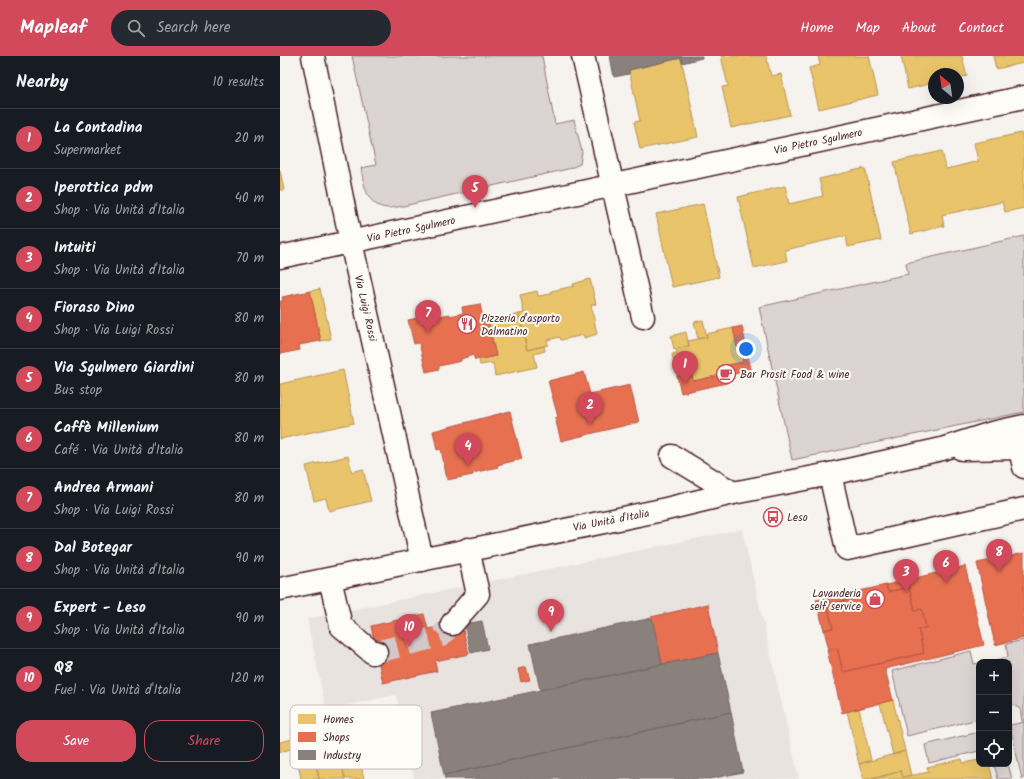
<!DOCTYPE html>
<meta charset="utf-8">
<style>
:root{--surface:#171b24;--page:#242831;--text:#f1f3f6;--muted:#9ea1a6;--line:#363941;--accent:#d1495b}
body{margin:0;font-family:Kalam,sans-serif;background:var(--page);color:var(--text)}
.controls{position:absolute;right:12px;bottom:12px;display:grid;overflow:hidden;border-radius:8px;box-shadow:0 4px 16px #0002}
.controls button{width:36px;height:36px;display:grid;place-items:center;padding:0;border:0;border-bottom:1px solid var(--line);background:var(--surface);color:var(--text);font:20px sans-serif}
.compass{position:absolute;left:648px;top:12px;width:36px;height:36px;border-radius:50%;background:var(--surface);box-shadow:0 4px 16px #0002;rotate:331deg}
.you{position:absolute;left:466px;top:293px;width:14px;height:14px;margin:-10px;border:3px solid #fff;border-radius:50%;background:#1a73e8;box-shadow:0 0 0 6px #1a73e833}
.badge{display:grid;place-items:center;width:26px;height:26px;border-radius:50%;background:var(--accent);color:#fff;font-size:13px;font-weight:700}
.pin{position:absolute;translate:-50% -33px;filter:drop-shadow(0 1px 2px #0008)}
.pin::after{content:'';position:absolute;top:21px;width:14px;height:12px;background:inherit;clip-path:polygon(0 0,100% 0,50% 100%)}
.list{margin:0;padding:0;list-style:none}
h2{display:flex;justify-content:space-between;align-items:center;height:52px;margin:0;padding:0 16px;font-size:17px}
h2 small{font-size:13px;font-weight:400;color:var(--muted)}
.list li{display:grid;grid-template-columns:26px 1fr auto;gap:12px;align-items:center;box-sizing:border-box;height:60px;padding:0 16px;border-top:1px solid var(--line)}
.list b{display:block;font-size:15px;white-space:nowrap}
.list p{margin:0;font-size:13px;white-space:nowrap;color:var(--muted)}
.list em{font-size:13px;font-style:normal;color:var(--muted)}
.actions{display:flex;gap:8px;padding:12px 16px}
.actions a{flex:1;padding:9px 0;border:1px solid var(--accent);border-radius:16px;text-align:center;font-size:14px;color:var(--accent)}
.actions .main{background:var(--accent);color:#fff}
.icon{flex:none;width:22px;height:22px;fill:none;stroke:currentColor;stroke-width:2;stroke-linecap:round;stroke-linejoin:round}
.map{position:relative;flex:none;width:744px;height:723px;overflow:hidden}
header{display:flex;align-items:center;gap:24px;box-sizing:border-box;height:56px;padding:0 20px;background:var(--accent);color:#fff}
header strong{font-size:19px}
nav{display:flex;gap:22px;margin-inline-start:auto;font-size:14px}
.search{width:280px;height:36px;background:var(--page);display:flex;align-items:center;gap:10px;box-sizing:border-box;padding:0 14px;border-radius:22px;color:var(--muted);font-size:15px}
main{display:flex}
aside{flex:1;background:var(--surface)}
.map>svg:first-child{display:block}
</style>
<header>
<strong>Mapleaf</strong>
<div class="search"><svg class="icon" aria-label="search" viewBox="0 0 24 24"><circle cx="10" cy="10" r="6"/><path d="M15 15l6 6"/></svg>Search here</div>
<nav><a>Home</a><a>Map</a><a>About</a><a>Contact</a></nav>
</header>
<main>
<aside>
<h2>Nearby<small>10 results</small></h2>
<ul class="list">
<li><span class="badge">1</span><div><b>La Contadina</b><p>Supermarket</p></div><em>20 m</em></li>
<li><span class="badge">2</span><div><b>Iperottica pdm</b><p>Shop · Via Unità d'Italia</p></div><em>40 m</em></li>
<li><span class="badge">3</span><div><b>Intuiti</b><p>Shop · Via Unità d'Italia</p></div><em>70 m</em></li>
<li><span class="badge">4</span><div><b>Fioraso Dino</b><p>Shop · Via Luigi Rossi</p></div><em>80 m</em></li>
<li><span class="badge">5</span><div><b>Via Sgulmero Giardini</b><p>Bus stop</p></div><em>80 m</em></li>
<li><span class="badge">6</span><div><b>Caffè Millenium</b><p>Café · Via Unità d'Italia</p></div><em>80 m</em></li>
<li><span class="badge">7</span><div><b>Andrea Armani</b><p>Shop · Via Luigi Rossi</p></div><em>80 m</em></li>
<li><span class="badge">8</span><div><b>Dal Botegar</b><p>Shop · Via Unità d'Italia</p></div><em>90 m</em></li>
<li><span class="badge">9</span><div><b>Expert - Leso</b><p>Shop · Via Unità d'Italia</p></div><em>90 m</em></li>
<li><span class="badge">10</span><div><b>Q8</b><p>Fuel · Via Unità d'Italia</p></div><em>120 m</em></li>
</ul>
<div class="actions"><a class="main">Save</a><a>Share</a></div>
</aside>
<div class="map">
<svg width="744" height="723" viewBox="0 0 744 723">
<rect width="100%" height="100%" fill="#f6f3ef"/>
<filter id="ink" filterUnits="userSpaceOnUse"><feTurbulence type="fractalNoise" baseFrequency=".025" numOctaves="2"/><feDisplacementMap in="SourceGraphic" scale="8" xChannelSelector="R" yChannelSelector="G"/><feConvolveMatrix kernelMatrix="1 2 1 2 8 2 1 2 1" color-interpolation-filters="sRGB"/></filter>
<g filter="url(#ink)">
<path fill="#e9e3e0" d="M462 473 519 723H134L116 639 46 654 27 563Z"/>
<path fill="#dcd4d2" stroke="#937a7e" d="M72 0H262L275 68 294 64 302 96 300 108 288 113 123 150C118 151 112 152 107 152 86 150 84 128 81 112L96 109Z
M744 180V356L512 404 479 251 628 218 626 207Z
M744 584V665H742L740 653 729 646V606H716L715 604 728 601 726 588Z
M691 595 694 608 699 607V663L627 680 612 615Z
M744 666V723H742L730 669Z
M699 676V695L649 707 645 689Z
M714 708H728L732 723H718Z"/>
<path fill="#e9c46a" stroke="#b99257" d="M441 0H486L491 20 501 18 510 59 451 72 442 31 448 30Z
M538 0H589L598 39 539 53 529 12 540 9Z
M621 0H682L687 20 678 22V18H654V27L628 33Z
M713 0H744V7L716 13Z
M401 2 418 81 360 93 354 66 360 65 349 14Z
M741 77 744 89V152L725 156 722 146 662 159 664 170 631 178 614 106 662 95 666 113 679 110 698 105 694 87Z
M585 112 601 184 568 191 566 180 505 194 507 205 474 212 458 141 505 130 509 148 543 140 539 123Z
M0 114 4 134H0Z
M423 148 439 221 392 231 376 158Z
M310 223 316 248 311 249 317 278 304 282V279L281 284 280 281 267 284 268 289 247 294 239 258 244 257 240 239 257 235 258 240 271 238V235L294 230 293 228Z
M40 233 51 283 41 285 30 235Z
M239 258 247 294 264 290 265 295 254 298 257 311 215 320 213 307 200 309 199 304 216 300 208 265Z
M423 264 427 281 418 283 414 266Z
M453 272 457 291H460L463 306 439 311 441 319 413 325 412 317 397 320 392 298 397 297 396 293 409 290 408 285 427 281 426 278Z
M406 276 409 290 394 293 391 280Z
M63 314 74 367 0 383V328Z
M68 400 72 416 83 413 91 445 49 455 46 442 34 445 26 410Z
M613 644 625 695 613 699 600 647Z
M579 652 591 704 579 708 567 655Z
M73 669 84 723H65L55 673Z
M55 673 65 723H39L30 677Z
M30 677 39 723H21L13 681Z
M13 683 15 692 0 696V686Z
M625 695 631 719 623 721 621 715 592 723H583L579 708Z
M682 703 683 707 699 704V708H709L713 723H592L621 715 623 721 649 716 647 711Z"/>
<path fill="#e76f51" stroke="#b85746" d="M30 235 41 285 19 289 20 294 0 298V245H3L2 241Z
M200 248 204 266 208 265 216 300 195 304 193 299 181 303V305L159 310V313L146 316 139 287 134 288 128 264 146 260 147 262 170 258V260L183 257 182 251Z
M462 270 471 314 446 320 447 327 401 337 397 320 412 317 413 325 441 319 439 311 463 306 460 291H457L453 272Z
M304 316 310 338 350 329 359 366 281 385 275 362 278 361 268 325Z
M230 355 242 403 217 409 218 411 193 417V419L167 424 161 393 157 394 153 375Z
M744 497V582L715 589 697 507Z
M685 510 704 589 605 613 613 644 562 657 547 594 557 592 563 616 644 597 638 573 646 572 642 553 635 555 629 531 608 536 606 529Z
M606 529 608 536 629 531 635 555 642 553 646 572 638 573 644 597 563 616 557 592 549 594 544 574 553 572 547 549 567 544 566 538Z
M566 538 567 544 547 549 553 572 544 574 536 544Z
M428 548 438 597 382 608 371 561Z
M144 558 148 573 181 566 189 598 155 605 157 615 103 627 91 570Z
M246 611 250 624 241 626 238 613Z"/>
<path fill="#8a817c" stroke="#776464" d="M330 0H422V2L402 7 401 2 349 14V18L334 21Z
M372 562 382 608 260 634 250 588Z
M202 565 208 593 191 597 184 568Z
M438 597 451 656 164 719 151 657Z
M451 656 463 716 430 723H165L164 719Z"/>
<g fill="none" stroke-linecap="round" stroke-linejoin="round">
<path stroke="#d4c9c8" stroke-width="22" stroke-dasharray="22 11" stroke-linecap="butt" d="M96 596 161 580 172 568"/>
<defs>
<path id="minor" d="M33 0 71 186 142 504
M303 0 363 261
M0 201 744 41
M740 393 744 411
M392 400 453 437
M550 418 567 493 744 453
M50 523 61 570 93 597 96 596
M172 568 198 538 188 493"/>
<path id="major" d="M682 393 744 392
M0 533 382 454 453 437 550 418 662 393 712 377 744 370"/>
</defs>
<use href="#minor" stroke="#4a1f2b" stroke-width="25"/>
<use href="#major" stroke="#4a1f2b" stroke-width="25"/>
<use href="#minor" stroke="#fdfcf7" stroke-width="22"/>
<use href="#major" stroke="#fdfcf7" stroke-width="22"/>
</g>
</g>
<defs>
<symbol id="restaurant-ring" viewBox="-11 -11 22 22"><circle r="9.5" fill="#fdfcf7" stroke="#d1495b" stroke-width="1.5"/><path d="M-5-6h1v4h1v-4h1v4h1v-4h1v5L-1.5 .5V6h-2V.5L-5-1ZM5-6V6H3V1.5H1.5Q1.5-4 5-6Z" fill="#d1495b"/></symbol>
<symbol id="cafe-ring" viewBox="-11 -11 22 22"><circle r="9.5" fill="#fdfcf7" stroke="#d1495b" stroke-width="1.5"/><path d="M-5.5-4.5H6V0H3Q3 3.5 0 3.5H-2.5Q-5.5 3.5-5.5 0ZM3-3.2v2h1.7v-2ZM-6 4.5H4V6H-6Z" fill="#d1495b"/></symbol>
<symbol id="bus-ring" viewBox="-11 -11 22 22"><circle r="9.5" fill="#fdfcf7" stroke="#d1495b" stroke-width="1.5"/><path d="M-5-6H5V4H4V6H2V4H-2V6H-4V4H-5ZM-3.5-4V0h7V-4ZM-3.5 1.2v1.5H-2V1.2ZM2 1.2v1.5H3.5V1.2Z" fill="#d1495b"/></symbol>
<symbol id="shop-ring" viewBox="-11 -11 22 22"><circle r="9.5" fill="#fdfcf7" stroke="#d1495b" stroke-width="1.5"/><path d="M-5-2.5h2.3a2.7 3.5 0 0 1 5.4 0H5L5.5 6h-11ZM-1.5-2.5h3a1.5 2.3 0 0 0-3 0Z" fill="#d1495b"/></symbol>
</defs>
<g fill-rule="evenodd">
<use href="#restaurant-ring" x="176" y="257" width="22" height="22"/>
<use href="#cafe-ring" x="435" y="307" width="22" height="22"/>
<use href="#bus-ring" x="482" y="450" width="22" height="22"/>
<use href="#shop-ring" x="584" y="532" width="22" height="22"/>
</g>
<g text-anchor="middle" stroke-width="4" stroke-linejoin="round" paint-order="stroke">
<g font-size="11" fill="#4a1f2b" stroke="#fdfcf7">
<text transform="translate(538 85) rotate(-12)" y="4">Via Pietro Sgulmero</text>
<text transform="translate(131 173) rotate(-12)" y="4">Via Pietro Sgulmero</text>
<text transform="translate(86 252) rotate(77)" y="4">Via Luigi Rossi</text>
<text transform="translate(331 464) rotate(-11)" y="4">Via Unità d'Italia</text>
</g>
<g font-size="11" fill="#4a1f2b" stroke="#fdfcf7" text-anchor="start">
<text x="201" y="266">Pizzeria d'asporto<tspan x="201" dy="13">Dalmatino</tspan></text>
<text x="460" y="322">Bar Prosit Food &amp; wine</text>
<text x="507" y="465">Leso</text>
<text x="581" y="541" text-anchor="end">Lavanderia<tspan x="581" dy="13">self service</tspan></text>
</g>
</g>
<rect x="10" y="649" width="132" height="64" rx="6" fill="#fdfcf7" stroke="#c7baba" stroke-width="1"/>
<rect x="18" y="658" width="18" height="10" fill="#e9c46a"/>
<rect x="18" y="676" width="18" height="10" fill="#e76f51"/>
<rect x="18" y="694" width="18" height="10" fill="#8a817c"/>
<g font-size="11" fill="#4a1f2b">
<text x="43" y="667">Homes</text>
<text x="43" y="685">Shops</text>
<text x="43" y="703">Industry</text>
</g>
</svg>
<div class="controls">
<button>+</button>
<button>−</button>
<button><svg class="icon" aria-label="locate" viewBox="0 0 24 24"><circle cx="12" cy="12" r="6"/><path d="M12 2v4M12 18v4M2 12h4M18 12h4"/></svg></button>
</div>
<svg class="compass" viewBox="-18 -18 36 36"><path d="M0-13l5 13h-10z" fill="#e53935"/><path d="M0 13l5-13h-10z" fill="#9ea1a6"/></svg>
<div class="you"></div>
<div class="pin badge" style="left:405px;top:328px">1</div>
<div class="pin badge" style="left:310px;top:369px">2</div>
<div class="pin badge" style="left:626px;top:536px">3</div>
<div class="pin badge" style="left:188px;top:410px">4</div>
<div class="pin badge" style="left:195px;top:152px">5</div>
<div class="pin badge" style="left:666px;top:527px">6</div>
<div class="pin badge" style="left:148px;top:277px">7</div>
<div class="pin badge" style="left:719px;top:516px">8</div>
<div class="pin badge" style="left:271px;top:576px">9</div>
<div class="pin badge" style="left:129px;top:591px">10</div>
</div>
</main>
